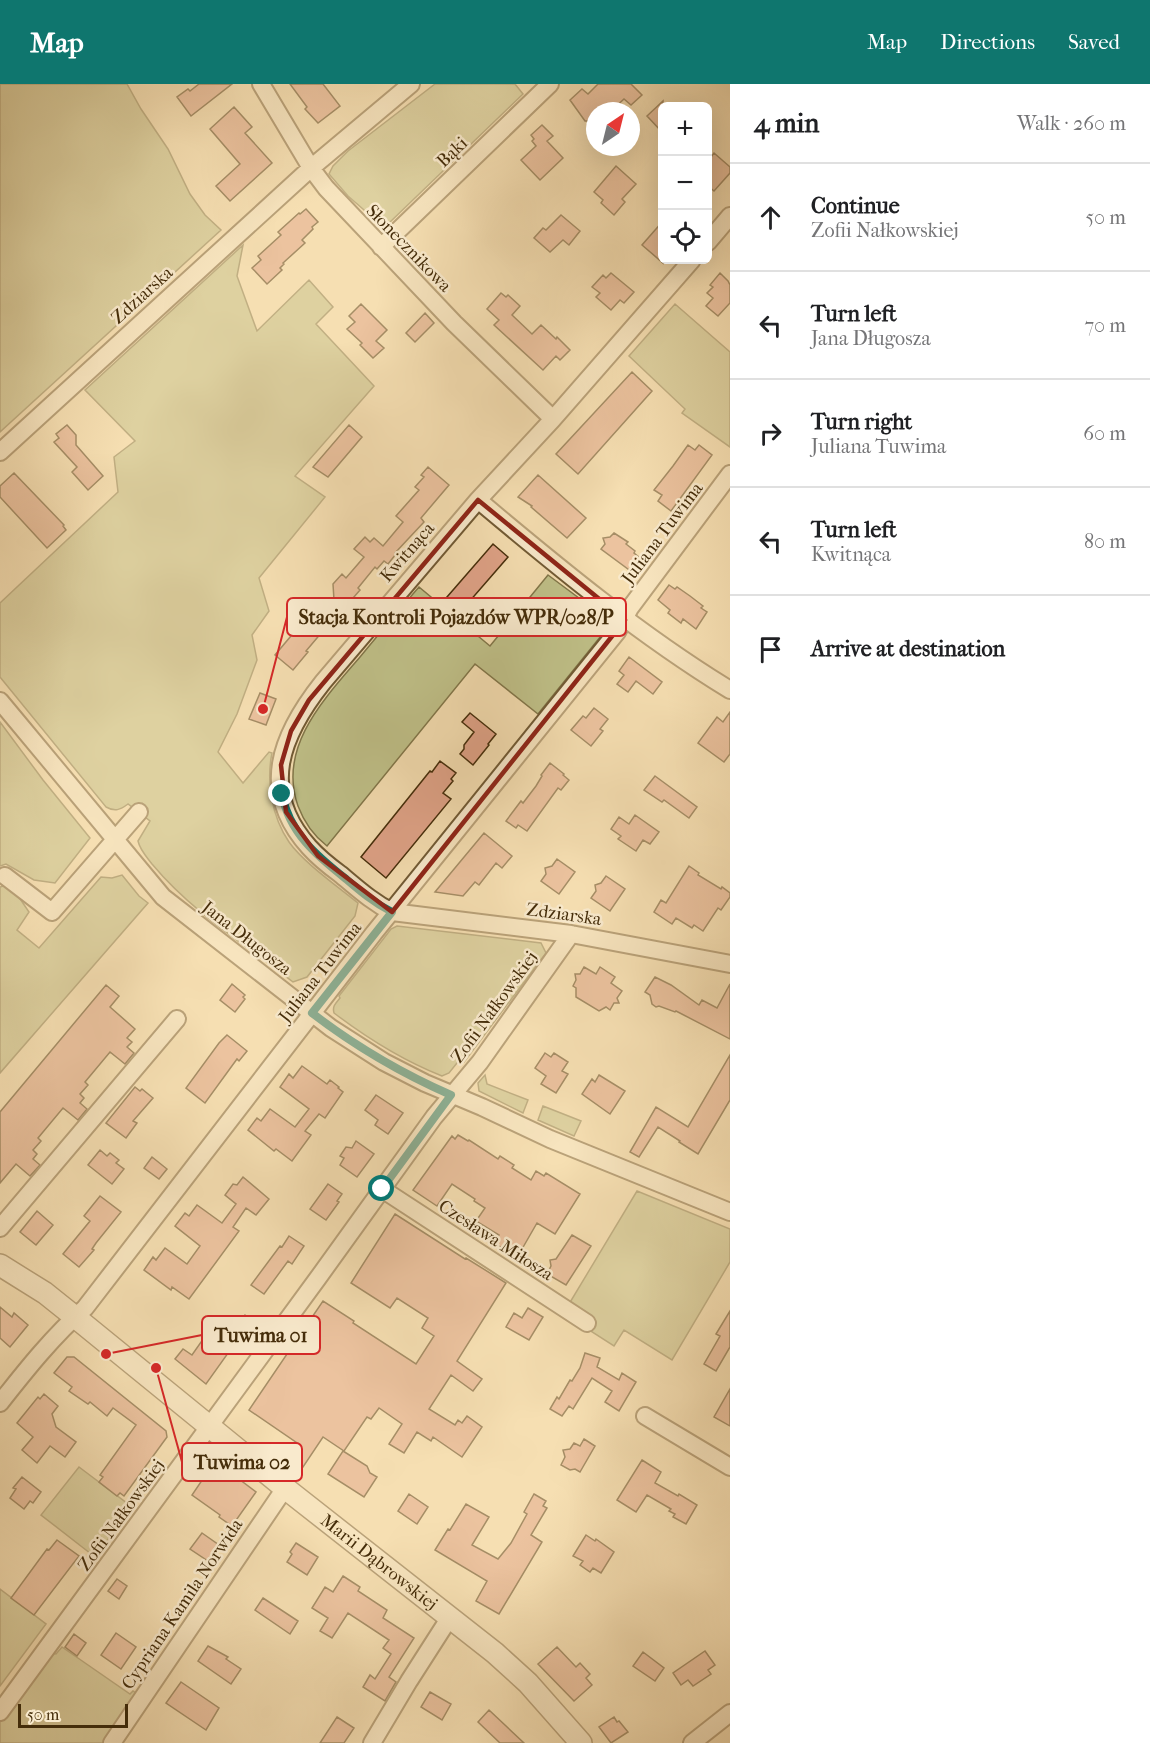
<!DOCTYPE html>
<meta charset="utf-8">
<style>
:root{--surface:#fff;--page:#f2f2f2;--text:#202124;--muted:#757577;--line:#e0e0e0;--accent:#0f766e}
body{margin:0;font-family:"IM FELL French Canon",serif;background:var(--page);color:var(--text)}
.controls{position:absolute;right:18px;top:18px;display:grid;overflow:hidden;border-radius:9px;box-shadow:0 6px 24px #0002}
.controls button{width:54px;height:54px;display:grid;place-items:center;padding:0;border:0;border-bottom:2px solid var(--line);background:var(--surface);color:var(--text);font:30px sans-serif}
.compass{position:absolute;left:586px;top:18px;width:54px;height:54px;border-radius:50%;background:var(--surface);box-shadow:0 6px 24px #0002;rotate:35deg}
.scale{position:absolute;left:18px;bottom:15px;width:110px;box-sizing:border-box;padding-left:6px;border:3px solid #452d0a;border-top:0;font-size:16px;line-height:21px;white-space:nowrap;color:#452d0a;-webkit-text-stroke:4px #f9eacd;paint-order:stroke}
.stop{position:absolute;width:18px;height:18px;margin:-14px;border:4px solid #0f766e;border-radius:50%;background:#fff}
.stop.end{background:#0f766e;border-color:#fff;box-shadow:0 2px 6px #0008}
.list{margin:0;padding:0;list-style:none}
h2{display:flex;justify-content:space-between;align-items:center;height:78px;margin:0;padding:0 24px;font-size:26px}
h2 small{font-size:20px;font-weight:400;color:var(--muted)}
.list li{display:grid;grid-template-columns:39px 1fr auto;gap:18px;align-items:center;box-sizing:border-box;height:108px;padding:0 24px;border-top:2px solid var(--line)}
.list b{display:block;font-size:22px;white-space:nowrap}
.list p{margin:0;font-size:20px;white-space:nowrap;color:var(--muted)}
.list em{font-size:20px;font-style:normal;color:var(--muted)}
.icon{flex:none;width:33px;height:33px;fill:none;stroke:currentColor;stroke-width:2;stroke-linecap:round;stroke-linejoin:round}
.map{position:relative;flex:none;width:730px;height:1659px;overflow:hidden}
header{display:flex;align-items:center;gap:36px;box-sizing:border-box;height:84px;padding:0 30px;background:var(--accent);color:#fff}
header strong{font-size:28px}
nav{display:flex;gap:33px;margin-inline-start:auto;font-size:21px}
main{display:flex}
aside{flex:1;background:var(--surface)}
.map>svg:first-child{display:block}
</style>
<header>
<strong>Map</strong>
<nav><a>Map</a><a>Directions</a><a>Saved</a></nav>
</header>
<main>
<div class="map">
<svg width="730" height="1659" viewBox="0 0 730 1659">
<rect width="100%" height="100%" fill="#f6dfb2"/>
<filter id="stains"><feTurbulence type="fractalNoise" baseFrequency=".00333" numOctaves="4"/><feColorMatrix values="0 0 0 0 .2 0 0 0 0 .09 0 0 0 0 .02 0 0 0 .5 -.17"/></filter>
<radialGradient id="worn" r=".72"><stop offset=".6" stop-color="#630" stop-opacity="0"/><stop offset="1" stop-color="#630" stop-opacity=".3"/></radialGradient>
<path fill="#c0c189" stroke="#82774a" stroke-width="1.5" d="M0 0H127L141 25 168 65 190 110 205 131 221 146 0 348Z
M435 0H515L523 10 389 139H379L348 112 329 90 333 82 348 67Z
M243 161 237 192 257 247 309 196 333 223 316 240 374 302 295 392 325 413 259 494 269 527 252 551 257 576 237 630 218 668 243 699 269 668 272 669C266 698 272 733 289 758 303 778 337 802 358 819L355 832 307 893 293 898C245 861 191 827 152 780 146 772 140 766 138 757L150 737 128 720C120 726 115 728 106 723L0 593V519L118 408 114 373 135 357 85 306Z
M675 220 730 268V363L682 329 685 325 629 272Z
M548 491 603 532 605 547 538 630 475 580 327 762C314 752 304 738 298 722 277 663 325 614 360 573 379 550 399 526 419 503L490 562Z
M0 638 43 696 90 754 55 799 34 796 6 780 0 782Z
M122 791 139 812 148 819 0 989V803L10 800 29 828 17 846 39 864 101 793 112 794Z
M397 842 541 859 546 869 464 978 457 979 449 989 442 992C404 977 367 954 334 929 332 922 336 919 340 914L339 912 391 845Z
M485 991 487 1000 528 1016 523 1029 479 1007 478 999Z
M543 1022 581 1037 574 1052 538 1036Z
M637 1107 730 1145V1178L672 1276 624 1246 614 1262 589 1246 569 1220Z
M79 1383 132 1423 95 1473 41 1431Z
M0 1505 46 1540 0 1602Z
M62 1563 130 1610 133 1607 137 1610 104 1659H0V1638L51 1569 56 1570Z"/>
<path fill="#e0a388" stroke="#452d0a" stroke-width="1.5" d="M199 0H232L191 32 177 13 188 5 190 7Z
M290 0H323L340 22 318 39 305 25 307 23Z
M598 0H631L642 11 631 21 624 15 611 27H594V34L590 37H585L570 16 582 5 588 10Z
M663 17V49L647 32Z
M234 23 252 43 245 49 272 79 230 117 216 102 240 80 210 45Z
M542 41 553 52 547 57 563 74 540 96 521 76 536 62 532 57 534 55 531 51Z
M714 69 730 83V89L714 107 708 102V77Z
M616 82 636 100 622 115 625 118 614 131 601 119 603 116 594 108Z
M306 125 318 138 312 143 313 145 302 156 305 159 283 179 284 180 280 184 282 186 267 200 252 184 261 176 258 172 281 151 278 148 299 129 300 130Z
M561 131 580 147 569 161 563 156 550 168 534 154 543 144 546 146Z
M663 137V179L642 161Z
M611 189 634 208 624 219 620 216 611 226 596 213 600 209 592 203 603 191 606 194Z
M720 189 728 197 730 201V219L718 232 706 222 713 214 707 209 713 203 710 201Z
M501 209 506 213 508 211 520 222 512 231 532 250 541 241 556 255 557 253 570 266 560 276 556 272 543 286 494 241 499 236 487 225Z
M361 220 387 246 376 257 384 264 373 274 360 261 362 259 347 245 355 238 349 232Z
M425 229 434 239 415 258 406 249Z
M632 288 652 307 578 390 556 370Z
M67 341 76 351V361L103 392 88 406 72 388 77 383 54 358 59 354 56 350Z
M349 341 362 353 328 393 313 383Z
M688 361 695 366 699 361 712 371 671 427 658 417 662 411 654 406 673 382Z
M428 383 449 401 421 434 424 438 395 469 396 470 388 480 384 477 377 485 375 483 358 504 360 506 347 521 344 518 335 532 333 500 342 490 346 494 364 473 354 465 365 453 370 458 374 454 383 462 403 438 396 432 419 406 415 403 424 393 421 391Z
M14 389 64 441 63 442 66 446 47 464 0 413V402Z
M538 391 586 434 567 454 531 423 532 422 518 413Z
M614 449 628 458 626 460 635 467 634 469 645 478 636 491 601 465 605 460 603 454 610 453Z
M493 460 508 473 462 526 447 513Z
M669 501 675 505 677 503 690 512 703 522 701 524 707 528 696 545 683 535 681 539 668 529 670 526 658 516Z
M313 518 333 535 306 567 308 568 293 586 275 571 301 540 297 537Z
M629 573 662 598 653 610 636 597 628 608 617 600 624 591 619 587Z
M260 609 276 615 266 641 249 635Z
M594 624 608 635 600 645 603 647 591 662 571 646 583 632 586 634Z
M730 628V670L724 678 698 659 717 633 723 638Z
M470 629 496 650 488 660 489 661 473 681 460 670 464 665V661L474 648 462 638Z
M440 677 456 689 451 695 453 697 443 709 451 715 386 794 361 773 430 687 432 688Z
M550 679 564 690 563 691 569 696 561 706 558 704 527 747 518 741 516 744 506 737 521 717 523 719 536 702 542 692 541 691Z
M655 692 697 723 689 734 664 716 662 718 644 706Z
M635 731 659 748 650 760 643 756 636 767 618 755 621 752 611 745 619 733 629 740Z
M484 749 512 772 502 784 496 779 479 801 475 798 463 812 435 808Z
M557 775 575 788 559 810 541 797 546 790 545 784 552 782Z
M689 782 699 789 698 791 721 805 722 803 730 809V813L721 826 718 824 703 847 694 841 692 844 676 834 672 840 654 828 661 816 666 819Z
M606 792 625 805 610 827 591 814 596 807 595 801 601 799Z
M584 883 596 890 600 883 615 893 611 899 622 907 617 914 619 919H614L610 926 606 923 599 927 576 913V904L573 902 576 896 575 890H580Z
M655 893 671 901 699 921 702 916 717 924 730 900V955L676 927 675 928 659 922 656 923 652 920 650 911 645 908Z
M232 900 245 911 243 913 245 915 235 928 220 916Z
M106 901 119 912 110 923 135 945 127 954 132 958 127 963 134 969 125 980 110 968 85 998 88 1001 80 1010 84 1014 80 1019 87 1025 78 1036 63 1024 38 1054 41 1057 33 1066 37 1070 33 1075 40 1081 30 1092 16 1080 0 1099V1028Z
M227 951 247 967 239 977 237 975 205 1019 186 1004 219 959Z
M545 969 551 973 554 969 568 978 562 987 568 990 556 1009 541 1000 546 992 535 984Z
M730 971V1016L698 1070 679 1058 680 1057 658 1043 639 1073 630 1068 656 1023 688 1043Z
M302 982 327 1000 330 996 339 1003 338 1004 343 1008 325 1034 319 1030 305 1047 311 1051 292 1077 276 1065 274 1067 248 1046 257 1034 261 1037 270 1025 295 1043 309 1025 280 1003 289 990 293 994Z
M599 991 625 1007 610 1030 582 1010 592 995 595 998Z
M135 1003 140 1007 142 1005 153 1014 133 1037 137 1039 126 1054 106 1039Z
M376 1011 403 1029 388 1050 375 1041 378 1036 365 1026Z
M458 1051 468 1057 469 1056 498 1075 500 1072 514 1081 512 1084 531 1096 536 1087 544 1092 546 1089 580 1110 555 1150 537 1139 522 1165 519 1163 514 1171 494 1159 499 1151 476 1137 485 1124 474 1117 475 1115 452 1100 437 1122 413 1106 452 1052 455 1055Z
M356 1057 374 1070 357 1093 340 1081 344 1074 340 1072 346 1063 352 1064Z
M100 1066 107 1072 110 1069 119 1076 116 1079 124 1085 112 1100 88 1081Z
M152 1073 167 1085 159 1095 144 1084Z
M243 1093 269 1115 256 1131 246 1124 233 1143 239 1147 189 1215 172 1203 171 1206 144 1186 153 1173 156 1176 165 1164 187 1180 200 1162 175 1142 185 1129 189 1132 197 1121 222 1139 236 1120 225 1111 233 1100 237 1101Z
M328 1100 342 1110 337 1117 339 1118 326 1136 310 1125Z
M100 1112 121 1128 96 1159 92 1165 94 1166 79 1183 63 1170 90 1137 84 1132Z
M37 1127 53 1141 36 1161 20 1148Z
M395 1130 465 1175 466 1174 506 1199 457 1277 482 1295 473 1307 451 1291 429 1325 455 1341 458 1336 462 1339 467 1332 482 1343 462 1373 433 1353 431 1357 417 1348 404 1369 389 1360 402 1340 379 1324 371 1335 367 1333 344 1367 323 1353 303 1383 290 1374 300 1361 249 1326 323 1217 354 1237 353 1239 416 1280 434 1252 422 1244 428 1234 397 1214 390 1224 351 1199Z
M572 1151 591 1162 566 1201 547 1190 551 1182 550 1176 556 1175Z
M289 1152 304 1162 292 1180 288 1177 264 1210 251 1201 280 1162 282 1163Z
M0 1223 12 1233 14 1229 28 1241 10 1263 0 1254Z
M528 1224 543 1233 529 1256 506 1243 514 1229 522 1234Z
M730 1227V1263L716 1287 704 1280 720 1252 716 1250Z
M245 1231 258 1240 249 1252 236 1243Z
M213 1241 236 1258 206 1300 175 1275 183 1265 192 1271Z
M585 1269 600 1274 597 1283 619 1296 622 1289 636 1298 619 1327 605 1318 612 1307 592 1294 573 1325 569 1322 562 1332 550 1325 557 1313 559 1315 570 1296 572 1297 580 1284Z
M67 1273H74L166 1347 167 1353 124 1412 120 1409 117 1412 99 1398 103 1393 100 1391 136 1341 113 1324 107 1332 90 1318 88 1320 69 1307 72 1303 54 1289Z
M730 1305V1342L714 1333Z
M44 1310 58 1322 52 1330 56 1343 76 1358 65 1373 50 1362 37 1379 22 1366 33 1353 17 1339 38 1313 40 1315Z
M584 1355 595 1362 580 1388 575 1385 570 1386 561 1381 565 1373 563 1366 570 1365 574 1359 580 1362Z
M343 1367 367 1382 370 1389 377 1393 364 1413 328 1390Z
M642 1376 661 1388 655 1399 678 1412 679 1410 697 1421 686 1440 673 1433 675 1430 669 1427 671 1425 647 1411 636 1428 617 1416Z
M215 1377 256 1408 232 1442 219 1433 220 1431 192 1411Z
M22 1393 41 1408 33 1419 30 1417 24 1425 10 1414 16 1405 13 1404Z
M409 1410 428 1423 417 1440 398 1427Z
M534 1410 546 1417 543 1422 547 1424 531 1451 542 1458 499 1530 476 1517 487 1497 435 1466 448 1445 450 1446 466 1420 489 1433 472 1461 498 1475 511 1459 527 1430 524 1428Z
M202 1449 219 1461 208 1477 190 1465Z
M586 1451 595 1457 596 1455 614 1468 601 1489 593 1484 590 1488 580 1481 583 1477 573 1472Z
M57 1456 79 1472 34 1531 11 1514 47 1465 49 1466Z
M296 1459 318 1473 307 1491 287 1478 292 1470 290 1468Z
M343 1492 360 1503 358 1507 387 1526 383 1534 414 1554 389 1593 396 1598 385 1617 363 1603 370 1591 375 1595 391 1570 383 1564 389 1556 348 1529 332 1554 320 1547 328 1534 312 1524 325 1503 333 1508Z
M117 1495 127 1502 119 1515 108 1507Z
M263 1514 298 1537 290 1550 255 1526Z
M116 1549 136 1563 121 1585 101 1571Z
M74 1550 86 1559 77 1572 65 1563Z
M208 1562 228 1573 226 1575 241 1585 231 1600 198 1577Z
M557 1563 576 1583 580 1579 590 1590 586 1594 592 1601 574 1617 538 1580Z
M705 1567 715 1581 708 1586 711 1590 693 1602 688 1596 681 1601 673 1589Z
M643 1568 664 1584 655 1597 633 1582Z
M181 1598 219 1624 206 1646 166 1619Z
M430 1608 451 1620 442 1636 421 1623Z
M489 1626 524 1659H500L478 1638Z
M337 1633 354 1644 344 1659H320Z
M614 1633 617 1638 619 1637 628 1648 611 1659 599 1643Z"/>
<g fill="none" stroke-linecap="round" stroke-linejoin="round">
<defs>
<path id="minor" d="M261 0 311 84 326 104 454 239 553 335
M708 158 730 132
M381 163 550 0
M692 176 553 335 478 416 323 598C281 651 258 706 309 763 318 773 329 782 340 790 357 804 372 818 392 828L571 850 730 880
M0 368 311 84 411 0
M478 416C559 484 640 551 730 606
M0 617 163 813 331 944 384 978 425 999 482 1023 550 1055 730 1128
M5 792 52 828 139 728
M382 1105 587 1239
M0 1144 177 935
M0 1319C26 1286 53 1252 85 1224L374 849 617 548 630 524 730 390
M645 1332 730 1383
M0 1628 318 1194 434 1033 480 978 571 850
M112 1659 285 1404
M372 1659 409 1597 450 1533
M692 1659 730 1629"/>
<g id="tertiary">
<path id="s1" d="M0 1181 45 1209 75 1233 285 1404 495 1569 528 1599 581 1659"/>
</g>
</defs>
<use href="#minor" stroke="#715a34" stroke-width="20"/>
<use href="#tertiary" stroke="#715a34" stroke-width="24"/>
<use href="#minor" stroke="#f9eacd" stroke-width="16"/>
<use href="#tertiary" stroke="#f9eacd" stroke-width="21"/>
</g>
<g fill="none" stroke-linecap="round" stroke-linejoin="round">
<path stroke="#0f766e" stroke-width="8" d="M282 710C289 749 317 772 346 795 360 807 374 819 392 828L312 929C355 962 401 989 451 1011L382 1105"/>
</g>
<path d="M0 0H730V1659H0ZM478 416 625 536 392 828 318 772 286 728 281 681 291 647 309 616Z" fill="#f6dfb2" fill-opacity=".55" fill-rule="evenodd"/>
<path fill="none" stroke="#8f2418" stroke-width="4.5" stroke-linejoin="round" d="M478 416 625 536 392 828 318 772 286 728 281 681 291 647 309 616Z"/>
<g text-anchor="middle" stroke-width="5" stroke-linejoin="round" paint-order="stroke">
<g font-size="18" fill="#452d0a" stroke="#f9eacd">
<text transform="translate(452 68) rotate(-44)" y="6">Bąki</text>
<text transform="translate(409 164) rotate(46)" y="6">Słonecznikowa</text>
<text transform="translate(142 211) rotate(-42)" y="6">Zdziarska</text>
<text transform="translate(662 449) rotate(-53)" y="6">Juliana Tuwima</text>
<text transform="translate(407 468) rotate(-49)" y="6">Kwitnąca</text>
<text transform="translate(564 830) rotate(8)" y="6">Zdziarska</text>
<text transform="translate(247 854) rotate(38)" y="6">Jana Długosza</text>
<text transform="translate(320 888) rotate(-52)" y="6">Juliana Tuwima</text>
<text transform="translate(494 923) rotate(-54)" y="6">Zofii Nałkowskiej</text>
<text transform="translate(496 1156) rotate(33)" y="6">Czesława Miłosza</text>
<text transform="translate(121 1431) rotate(-54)" y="6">Zofii Nałkowskiej</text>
<text dy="6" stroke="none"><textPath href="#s1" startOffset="482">Marii Dąbrowskiej</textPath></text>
<text transform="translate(182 1520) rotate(-56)" y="6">Cypriana Kamila Norwida</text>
</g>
</g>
<path fill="none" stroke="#d62828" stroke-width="2" d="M263 625L287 533M106 1270L202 1251M156 1284L182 1378"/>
<g fill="#d62828" stroke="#f9eacd" stroke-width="2">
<circle cx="263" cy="625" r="6"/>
<circle cx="106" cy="1270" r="6"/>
<circle cx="156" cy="1284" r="6"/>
</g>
<g fill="#f9eacd" stroke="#d62828" stroke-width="2">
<rect x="287" y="514" width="339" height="38" rx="6"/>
<rect x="202" y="1232" width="118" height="38" rx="6"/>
<rect x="182" y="1359" width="120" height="38" rx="6"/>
</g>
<g font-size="20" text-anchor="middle" font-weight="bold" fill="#452d0a">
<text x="456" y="540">Stacja Kontroli Pojazdów WPR/028/P</text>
<text x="261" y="1258">Tuwima 01</text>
<text x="242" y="1385">Tuwima 02</text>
</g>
<rect width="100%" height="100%" filter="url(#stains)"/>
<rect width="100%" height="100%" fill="url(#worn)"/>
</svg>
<div class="controls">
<button>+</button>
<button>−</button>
<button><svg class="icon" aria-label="locate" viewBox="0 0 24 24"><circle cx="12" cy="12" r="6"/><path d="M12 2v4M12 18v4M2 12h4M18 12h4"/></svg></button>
</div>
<svg class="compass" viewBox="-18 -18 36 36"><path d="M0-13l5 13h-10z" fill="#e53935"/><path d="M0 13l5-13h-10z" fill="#757577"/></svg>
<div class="scale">50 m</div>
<div class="stop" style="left:382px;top:1105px"></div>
<div class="stop end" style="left:282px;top:710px"></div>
</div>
<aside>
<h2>4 min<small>Walk · 260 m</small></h2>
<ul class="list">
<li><svg class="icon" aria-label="ahead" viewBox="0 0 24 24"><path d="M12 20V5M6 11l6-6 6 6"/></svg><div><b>Continue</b><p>Zofii Nałkowskiej</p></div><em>50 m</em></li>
<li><svg class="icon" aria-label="left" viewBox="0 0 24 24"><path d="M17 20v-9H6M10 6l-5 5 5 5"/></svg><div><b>Turn left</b><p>Jana Długosza</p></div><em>70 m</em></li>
<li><svg class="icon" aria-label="right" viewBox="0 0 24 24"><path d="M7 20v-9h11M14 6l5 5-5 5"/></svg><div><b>Turn right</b><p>Juliana Tuwima</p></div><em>60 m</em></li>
<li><svg class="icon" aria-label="left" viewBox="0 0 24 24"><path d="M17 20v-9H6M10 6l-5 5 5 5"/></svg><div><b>Turn left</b><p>Kwitnąca</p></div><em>80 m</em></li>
<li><svg class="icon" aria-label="arrive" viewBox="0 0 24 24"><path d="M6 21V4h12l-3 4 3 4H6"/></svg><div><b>Arrive at destination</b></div></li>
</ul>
</aside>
</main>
